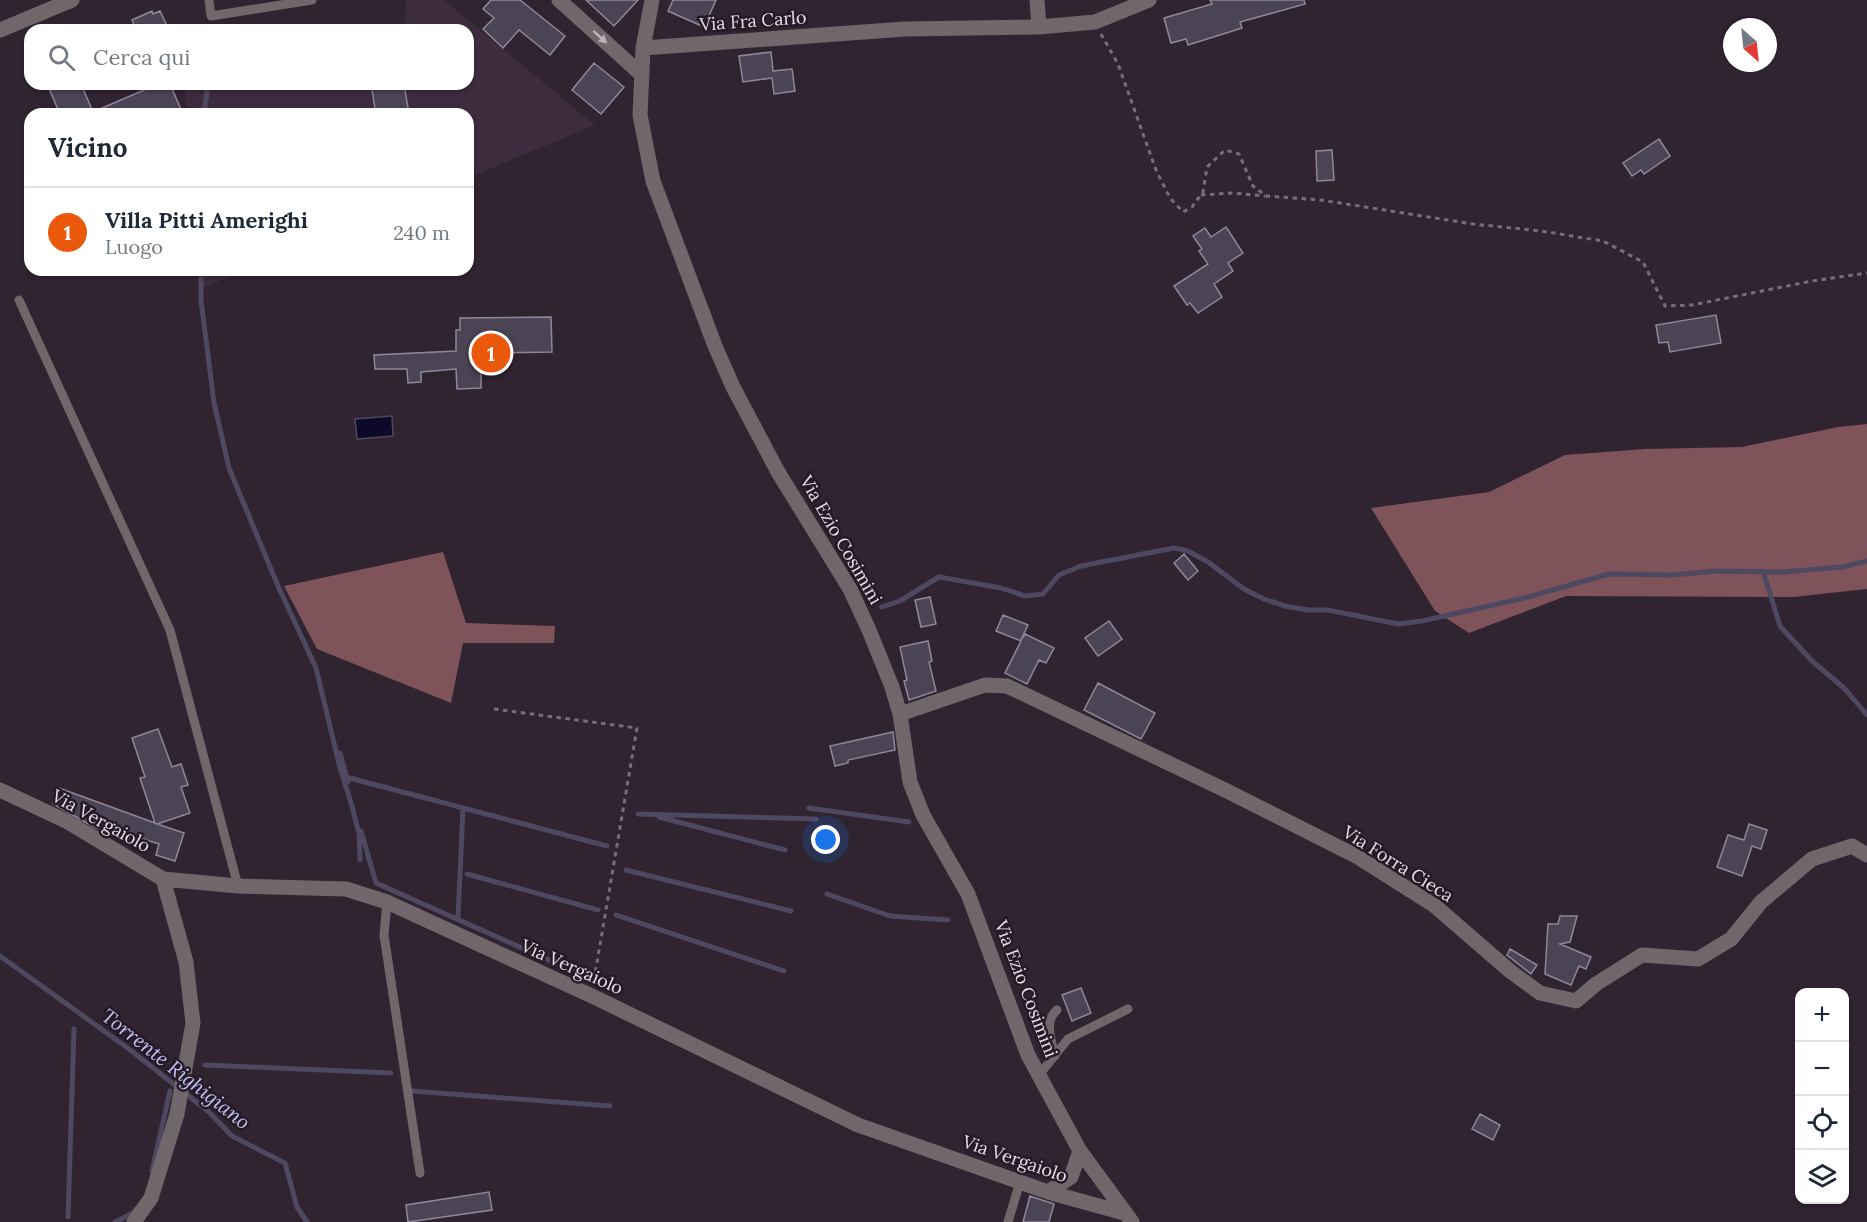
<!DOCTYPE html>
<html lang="it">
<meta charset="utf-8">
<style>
:root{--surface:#fff;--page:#f6f6f7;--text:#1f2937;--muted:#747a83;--line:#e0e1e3;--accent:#ea580c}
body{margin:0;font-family:Lora,serif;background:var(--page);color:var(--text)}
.controls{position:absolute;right:18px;bottom:18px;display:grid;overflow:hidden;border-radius:12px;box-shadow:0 2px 4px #0004}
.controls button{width:54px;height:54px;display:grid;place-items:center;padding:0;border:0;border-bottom:2px solid var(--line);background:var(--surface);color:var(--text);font:30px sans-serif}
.compass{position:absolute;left:1723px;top:18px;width:54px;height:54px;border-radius:50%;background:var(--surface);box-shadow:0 2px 4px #0004;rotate:153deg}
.you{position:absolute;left:826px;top:840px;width:21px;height:21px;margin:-15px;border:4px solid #fff;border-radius:50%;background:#1a73e8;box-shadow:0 0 0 9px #1a73e833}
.badge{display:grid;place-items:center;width:39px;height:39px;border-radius:50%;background:var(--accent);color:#fff;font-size:20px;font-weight:700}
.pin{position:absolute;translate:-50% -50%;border:3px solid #fff;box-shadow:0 2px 6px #0006}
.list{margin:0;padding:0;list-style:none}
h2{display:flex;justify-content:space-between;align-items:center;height:78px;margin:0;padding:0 24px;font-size:26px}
h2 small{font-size:20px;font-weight:400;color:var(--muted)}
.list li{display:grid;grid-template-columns:39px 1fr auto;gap:18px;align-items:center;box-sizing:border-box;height:90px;padding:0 24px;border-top:2px solid var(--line)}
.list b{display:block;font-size:22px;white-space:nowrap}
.list p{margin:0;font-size:20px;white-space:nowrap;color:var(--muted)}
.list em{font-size:20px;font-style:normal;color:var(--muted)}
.icon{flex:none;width:33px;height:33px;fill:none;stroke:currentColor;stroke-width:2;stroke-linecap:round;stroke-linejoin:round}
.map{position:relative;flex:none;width:1867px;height:1222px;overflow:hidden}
.search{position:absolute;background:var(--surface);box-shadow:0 2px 4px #0004;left:24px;top:24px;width:450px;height:66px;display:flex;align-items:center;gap:15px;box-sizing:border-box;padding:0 21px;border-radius:18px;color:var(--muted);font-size:22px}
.panel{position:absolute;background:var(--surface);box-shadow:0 2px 4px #0004;left:24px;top:108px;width:450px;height:168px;border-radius:18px}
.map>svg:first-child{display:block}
</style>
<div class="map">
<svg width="1867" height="1222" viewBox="0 0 1867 1222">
<rect width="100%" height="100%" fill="#302431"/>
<path fill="#3d2c3d" d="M406 0H444L595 125 468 178V114H187L184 84H468V30H404Z
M199 270H246L201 289Z"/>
<path fill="#7e535a" d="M1867 424V589L1793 597 1566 596 1469 633 1435 611 1371 508 1489 492 1565 455 1645 449 1742 447 1838 427Z
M443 552 466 623 555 626 554 643H463L451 703 317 649 284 586Z"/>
<path fill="#0d0928" stroke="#4e4961" stroke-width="1.5" d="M392 416 393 436 357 439 355 419Z"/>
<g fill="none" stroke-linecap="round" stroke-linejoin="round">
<path stroke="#4e4961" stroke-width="5" d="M204 114 208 84
M201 270V300L214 403 229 468 278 586 316 668 340 768 352 806 359 834 360 860
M1763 571 1780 626 1811 660 1845 689 1867 715
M882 607 900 601 939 577 1001 588 1025 596 1043 594 1059 575 1081 566 1174 548 1188 551 1208 562 1244 589 1264 599 1285 606 1308 610H1328L1398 624 1422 621 1524 598 1609 574 1671 575 1716 571 1784 572 1842 567 1867 561
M340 753 348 782
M346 777 607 846
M809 808 909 822
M638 814 816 819
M659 817 785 850
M361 831 376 883 587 977
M626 870 791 911
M467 874 598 910
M827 894 890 916 948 920
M616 915 784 971
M458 919 463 808
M0 956 129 1049 209 1112 232 1136 285 1163 297 1207 307 1222
M205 1065 391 1073
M412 1091 610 1106
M152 1171 170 1091
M68 1217 74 1029
M115 1222 133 1213 136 1209"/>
</g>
<path fill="#4b4454" stroke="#8f879a" stroke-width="1.5" d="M491 0H520L565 36 550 55 519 30 503 48 483 29 494 18 483 9Z
M586 0H638L614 26Z
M673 0H716L704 27 668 11Z
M1210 0H1304L1305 4 1240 22 1242 28 1188 45 1186 39 1171 43 1164 18 1212 4Z
M152 11 153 14 160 11 169 30H136L132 20Z
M771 52 773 71 792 69 795 91 774 94 772 78 743 82 739 56Z
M594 63 624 87 601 114 572 90Z
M47 84H81L93 112 158 84H170L183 114H60Z
M371 84H404L409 114H376Z
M1659 139 1670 156 1644 174 1641 170 1632 176 1623 163Z
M1332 150 1334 180 1317 181 1316 151Z
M1226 227 1243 253 1228 263 1233 271 1214 284 1222 297 1198 313 1190 303 1187 305 1174 286 1208 264 1199 251 1202 249 1193 236 1205 228 1211 237Z
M1716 315 1721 343 1670 352 1668 342 1659 343 1656 325Z
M551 317 552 352 500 353V367H481V388L457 389 456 369 421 372V382L408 383 407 369H375L374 355 456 351V330H460V318Z
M1184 554 1198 571 1188 580 1174 563Z
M930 597 936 624 921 627 915 600Z
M1003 615 1028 625 1021 640 1025 634 1054 648 1046 663 1039 660 1027 684 1005 673 1021 641 996 631Z
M1109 621 1122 639 1098 656 1085 638Z
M928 641 932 661 929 662 936 691 909 700 904 681 907 680 900 647Z
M1098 683 1155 713 1141 739 1084 710Z
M158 729 172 767 181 764 188 785 181 787 190 813 157 824 184 833 175 861 156 855 159 844 134 836 132 841 96 828 53 804 59 788 155 823 140 778 145 777 132 738Z
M893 732 895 750 848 760V763L835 766 830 746Z
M1749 824 1767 830 1761 849 1752 846 1742 876 1717 867 1728 835 1744 840Z
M1560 916H1577L1570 942 1560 944 1591 957 1586 969 1579 966 1571 985 1545 974 1548 924H1558Z
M1510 949 1537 965 1531 974 1507 955Z
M1081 988 1091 1013 1072 1021 1062 995Z
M1480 1114 1500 1125 1493 1140 1472 1129Z
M489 1192 492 1210 408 1222 406 1205Z
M1030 1196 1054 1204 1049 1222H1023Z"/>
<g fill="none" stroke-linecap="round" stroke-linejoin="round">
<path stroke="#786e79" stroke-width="3" stroke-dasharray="4.5 4.5" stroke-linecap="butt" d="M1101 34 1118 64 1156 170 1170 198 1183 212 1192 207 1203 192 1207 167 1225 150 1239 154 1253 186 1266 196 1321 200 1473 224 1541 231 1603 241 1643 262 1665 306 1692 305 1812 281 1867 273
M1201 195 1232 193 1265 196
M494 709 637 728 594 980"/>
<path stroke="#70676b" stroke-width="9" d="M209 0 211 16 312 0
M19 300 170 630 238 886
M387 902 384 935 420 1173
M1055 1056C1052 1041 1043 1022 1057 1010
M1039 1075 1068 1039 1128 1009
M1008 1222 1020 1182"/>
<path stroke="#70676b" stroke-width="15" d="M559 0 642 75
M652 0 643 48 640 115 653 181 715 346 733 387 778 472 850 589 869 630 892 687 900 714 910 782 923 815 968 894 1028 1055 1080 1151 1132 1222
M1037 0 1039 27
M0 30 72 0
M643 48 905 29 1039 27 1095 22 1149 0
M900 714 985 685 1007 686 1225 790 1356 856 1435 906 1510 971 1540 993 1576 1001 1596 984 1642 955 1698 959 1731 939 1761 902 1812 859 1852 846 1867 855
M0 790 68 822 163 879 238 886 346 889 387 902 592 996 858 1125 1048 1192 1124 1213
M1048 1192 1071 1177 1080 1151
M134 1222 151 1198 177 1114 193 1023 186 962 163 879"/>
</g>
<defs><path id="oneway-solid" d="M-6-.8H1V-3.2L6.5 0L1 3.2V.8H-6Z" transform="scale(1.5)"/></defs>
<use fill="#bcb4ba" href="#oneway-solid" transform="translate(600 37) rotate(42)"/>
<g text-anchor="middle" stroke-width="5" stroke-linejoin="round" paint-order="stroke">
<g font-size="18" fill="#e5dde5" stroke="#261a27">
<text transform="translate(753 21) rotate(-4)" y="6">Via Fra Carlo</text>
<text transform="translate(841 540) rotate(60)" y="6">Via Ezio Cosimini</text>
<text transform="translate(101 821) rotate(29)" y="6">Via Vergaiolo</text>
<text transform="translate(1398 864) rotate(32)" y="6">Via Forra Cieca</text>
<text transform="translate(572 967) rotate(24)" y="6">Via Vergaiolo</text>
<text transform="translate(1026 989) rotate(69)" y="6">Via Ezio Cosimini</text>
<text transform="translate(1015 1159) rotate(19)" y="6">Via Vergaiolo</text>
</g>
<g font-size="20" font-style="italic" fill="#c0c2f5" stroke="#261a27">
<text transform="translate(176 1069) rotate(38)" y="7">Torrente Righigiano</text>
</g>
</g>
</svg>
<div class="controls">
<button>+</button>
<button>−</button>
<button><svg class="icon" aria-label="locate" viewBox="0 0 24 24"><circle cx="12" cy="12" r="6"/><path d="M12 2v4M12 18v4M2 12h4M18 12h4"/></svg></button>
<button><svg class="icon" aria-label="layers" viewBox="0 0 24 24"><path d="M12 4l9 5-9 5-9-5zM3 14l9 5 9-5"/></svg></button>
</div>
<svg class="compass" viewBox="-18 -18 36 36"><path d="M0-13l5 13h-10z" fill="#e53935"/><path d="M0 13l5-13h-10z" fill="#747a83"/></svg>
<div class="you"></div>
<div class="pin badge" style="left:491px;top:353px">1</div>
<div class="search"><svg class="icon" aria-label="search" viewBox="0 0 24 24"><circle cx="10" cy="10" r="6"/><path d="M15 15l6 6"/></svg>Cerca qui</div>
<section class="panel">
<h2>Vicino<small></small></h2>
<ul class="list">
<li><span class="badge">1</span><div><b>Villa Pitti Amerighi</b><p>Luogo</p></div><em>240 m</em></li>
</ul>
</section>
</div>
